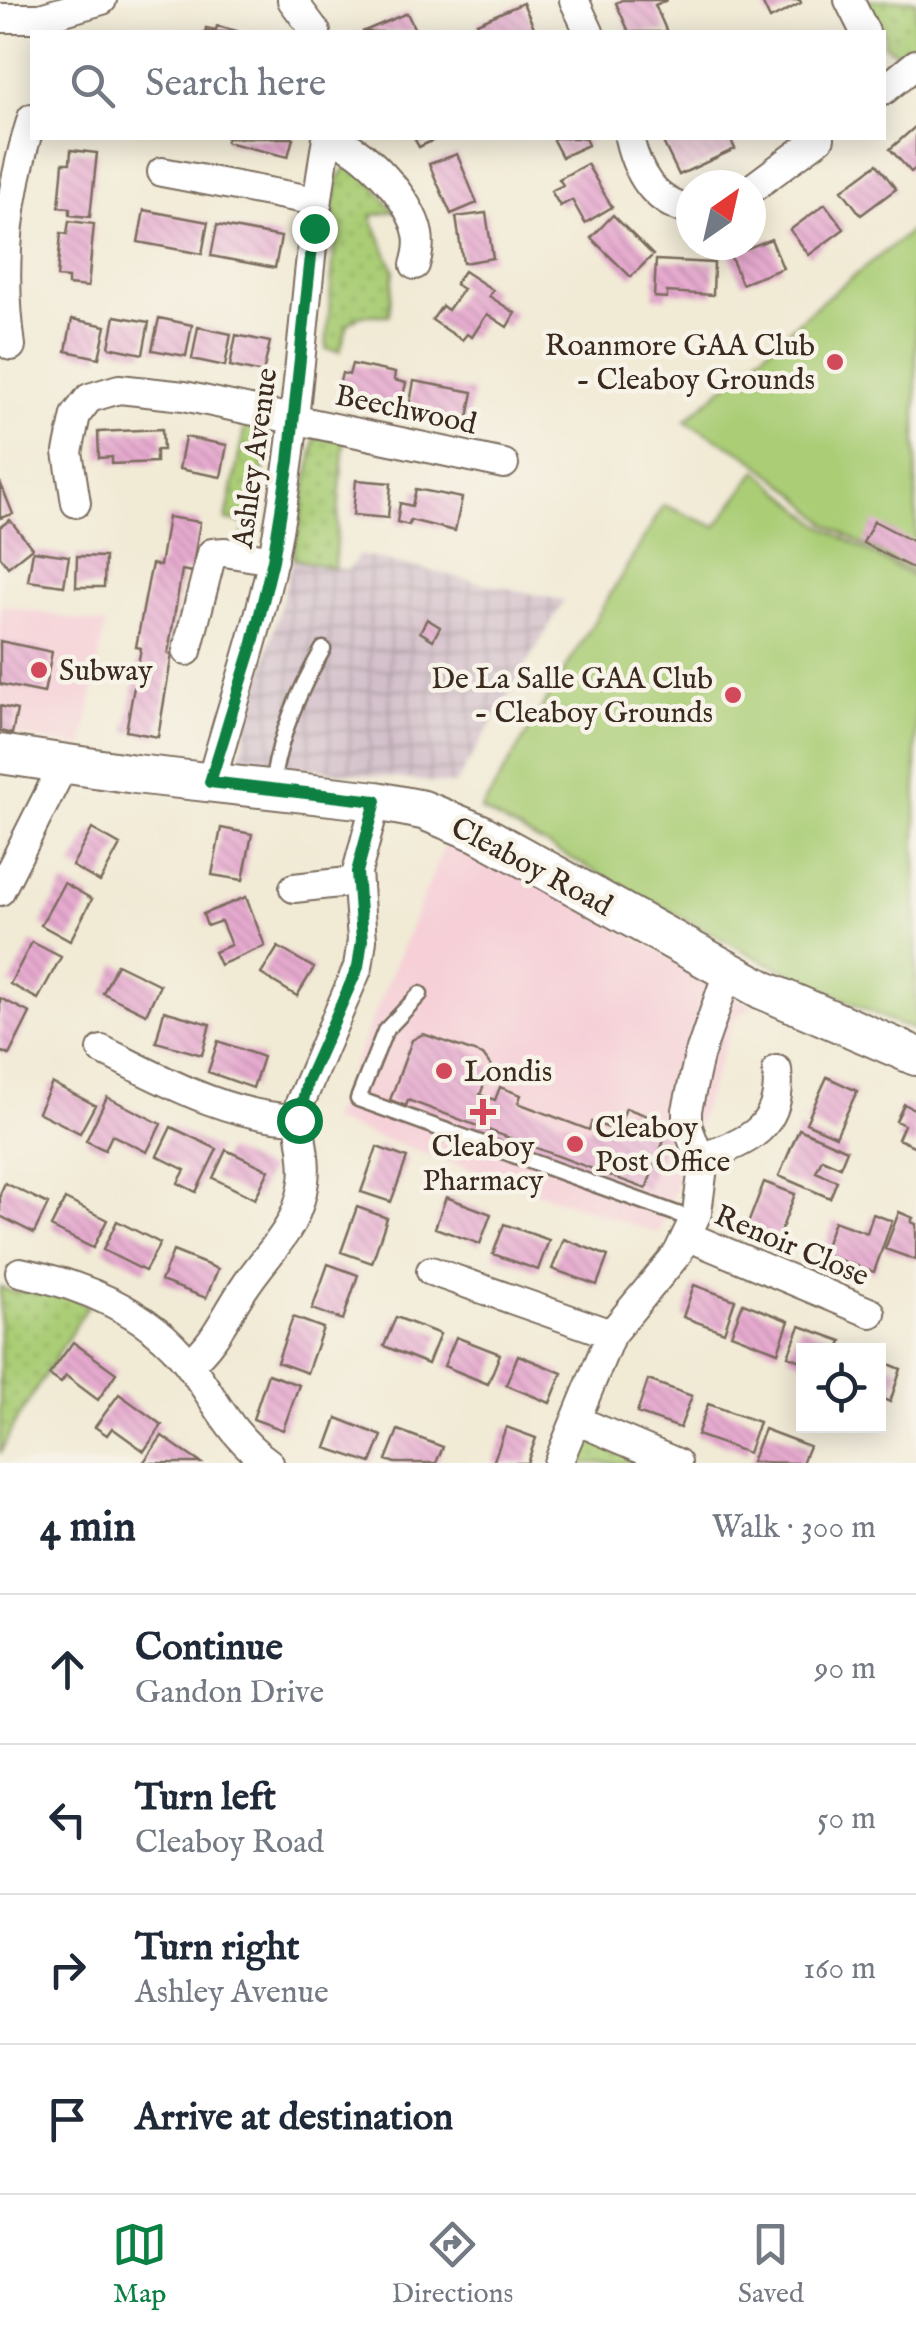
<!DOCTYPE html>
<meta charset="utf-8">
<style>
:root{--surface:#fff;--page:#f2f2f3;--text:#1f2937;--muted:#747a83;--line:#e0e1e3;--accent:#0b8043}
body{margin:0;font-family:"IM FELL English",serif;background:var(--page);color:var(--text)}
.controls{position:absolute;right:30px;bottom:30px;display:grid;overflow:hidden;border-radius:0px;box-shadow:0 5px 25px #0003}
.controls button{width:90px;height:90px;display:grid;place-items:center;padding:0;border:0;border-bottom:2px solid var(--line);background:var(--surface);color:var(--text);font:50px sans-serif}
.compass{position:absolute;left:676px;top:170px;width:90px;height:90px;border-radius:50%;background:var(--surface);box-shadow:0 5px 25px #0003;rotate:34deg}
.stop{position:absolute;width:30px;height:30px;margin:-22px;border:8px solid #0b8043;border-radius:50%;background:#fff}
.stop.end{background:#0b8043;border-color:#fff;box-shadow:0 2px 10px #0008}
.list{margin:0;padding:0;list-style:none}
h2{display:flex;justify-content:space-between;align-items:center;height:130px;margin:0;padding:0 40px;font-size:42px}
h2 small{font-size:32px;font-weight:400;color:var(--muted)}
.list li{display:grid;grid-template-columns:65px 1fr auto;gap:30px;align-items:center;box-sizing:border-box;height:150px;padding:0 40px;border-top:2px solid var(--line)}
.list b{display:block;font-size:38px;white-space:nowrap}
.list p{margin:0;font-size:32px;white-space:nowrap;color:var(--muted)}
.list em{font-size:32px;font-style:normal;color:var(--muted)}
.icon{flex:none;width:55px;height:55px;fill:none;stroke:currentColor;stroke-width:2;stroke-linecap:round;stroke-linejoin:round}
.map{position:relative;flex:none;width:916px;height:1463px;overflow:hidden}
.search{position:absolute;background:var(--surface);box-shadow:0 5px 25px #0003;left:30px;right:30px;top:30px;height:110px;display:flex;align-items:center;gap:25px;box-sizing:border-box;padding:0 35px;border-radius:0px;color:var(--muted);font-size:38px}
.sheet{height:730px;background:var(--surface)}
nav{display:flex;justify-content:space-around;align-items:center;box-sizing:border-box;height:140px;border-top:2px solid var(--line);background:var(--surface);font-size:28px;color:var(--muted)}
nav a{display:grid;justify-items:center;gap:5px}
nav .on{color:var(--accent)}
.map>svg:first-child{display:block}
</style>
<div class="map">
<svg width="916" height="1463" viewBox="0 0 916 1463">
<defs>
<pattern id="industrial-grid" width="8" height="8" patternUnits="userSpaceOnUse" patternTransform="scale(2.5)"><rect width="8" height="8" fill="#d1bdc9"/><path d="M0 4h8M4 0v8" fill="none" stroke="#ab9aa3"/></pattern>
<pattern id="grass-dots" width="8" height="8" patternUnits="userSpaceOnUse" patternTransform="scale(2.5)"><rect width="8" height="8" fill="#aacd76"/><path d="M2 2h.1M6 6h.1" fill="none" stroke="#93b066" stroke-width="1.8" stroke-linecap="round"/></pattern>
<pattern id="building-back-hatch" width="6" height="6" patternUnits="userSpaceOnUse" patternTransform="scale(2.5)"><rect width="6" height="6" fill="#e6aacf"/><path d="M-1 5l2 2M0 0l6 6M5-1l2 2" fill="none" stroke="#c692b1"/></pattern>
</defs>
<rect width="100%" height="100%" fill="#f7f3e8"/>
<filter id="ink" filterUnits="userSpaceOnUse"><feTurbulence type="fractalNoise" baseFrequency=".01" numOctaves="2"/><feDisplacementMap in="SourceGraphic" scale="20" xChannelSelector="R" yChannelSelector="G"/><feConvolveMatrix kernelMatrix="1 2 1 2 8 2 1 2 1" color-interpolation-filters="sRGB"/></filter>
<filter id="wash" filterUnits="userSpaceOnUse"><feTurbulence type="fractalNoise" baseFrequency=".0048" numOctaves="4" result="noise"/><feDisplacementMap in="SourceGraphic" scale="40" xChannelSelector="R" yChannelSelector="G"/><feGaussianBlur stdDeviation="2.25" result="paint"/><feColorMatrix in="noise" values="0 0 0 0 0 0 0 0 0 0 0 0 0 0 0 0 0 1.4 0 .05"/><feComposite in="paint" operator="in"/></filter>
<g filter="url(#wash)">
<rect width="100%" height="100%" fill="#f1ead5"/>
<path fill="#f6cfd7" d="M0 605 105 625 83 747 0 732Z
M465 844 684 965 753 1007 734 1019 659 1234 330 1121 445 845Z"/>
<path fill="url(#industrial-grid)" d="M359 555 564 601 455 785 239 760 293 559 348 570Z"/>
<path fill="url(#grass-dots)" stroke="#727c4a" stroke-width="2.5" d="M863 0H916V49L906 58 884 45V32H878Z
M352 158 394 211 371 216 394 270 389 315H361L348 324 340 351 326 349 335 240 333 208 338 180Z
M246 420 270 426 252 543 242 541 246 523 226 520Z
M316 434 344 438 334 568 293 559Z
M0 1287 10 1291 67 1293 88 1306 13 1426 0 1454Z
M586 1436 649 1463H575Z"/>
<path fill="#aacd76" stroke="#727c4a" stroke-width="2.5" d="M916 227V575L827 524 797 494 748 456 685 421 821 302Z
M757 470 819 524 916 579V1030L899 1025 757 958 481 810 664 505 716 527Z"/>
<g id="blocks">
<path fill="url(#building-back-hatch)" d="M622 0H667L655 5 667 32H629L616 3Z
M761 0H800L801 3 770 19Z
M523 3 536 32H501L499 29 481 32 477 23Z
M407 13 416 32H362Z
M217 26 237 31V32H205L206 28 216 30Z
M916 126V168L911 172 890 149Z
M227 138H293L288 157 226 142Z
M414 138H438L419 147Z
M552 138H585L588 145 562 157Z
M673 138H730L735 149 679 175 663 142Z
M71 150 97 153 90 217 70 215V208L59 207 63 163H70Z
M457 154 477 203 451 214 429 164Z
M587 164 612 207 585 223 572 200 560 206 551 191 563 185 559 179Z
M877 164 896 189 861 215 842 190Z
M825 204 844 229 809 255 790 230Z
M144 210 208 222 202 254 138 242Z
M486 213 493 258 463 263 456 217Z
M613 215 653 255 631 277 591 238Z
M69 221 94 224 88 287 68 285V278L57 277 61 233 67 234Z
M217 225 281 237 275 268 211 256Z
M771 239 783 268 742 284 730 255Z
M656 260 714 263 713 295 667 292V298L654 297Z
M464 271 493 290 489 296 515 313 507 327 487 314 472 337 467 334 462 340 432 320 442 306 448 310 463 289 455 284Z
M115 316 149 322 143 354 109 347Z
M159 318 192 325 186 356 152 350Z
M72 319 106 326 99 358 66 351Z
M198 327 231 334 225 366 192 359Z
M236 335 270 342 263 373 230 366Z
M352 364 395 373 394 380 406 383 400 408 337 394 342 373 349 375Z
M414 381 473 392 467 423 408 413Z
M162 429 163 450H156V462L112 464V457L99 458 98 432Z
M185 437 227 445 221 477 179 469Z
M356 480 391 483 388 518 353 515Z
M0 482 13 514 0 518Z
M416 489 462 498 455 531 410 520 409 525 397 522 400 503 412 506Z
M168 517 200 522 192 572 182 570 168 653 172 654 158 737 126 731 141 648 136 647 148 583 152 564 160 566Z
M10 520 32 548 8 567 0 556V527Z
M874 521 916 543V570L863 543Z
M33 551 69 556 64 586 28 581Z
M77 556 105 557 104 587H76Z
M427 619 440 627 433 640 420 632Z
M0 641 52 652 44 693 0 684Z
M0 706 17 710 12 734 0 731Z
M221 828 252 834 243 880 212 875Z
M92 829 120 845 100 882 72 866Z
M64 883 92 899 70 941 41 925Z
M246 897 265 946 220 965 214 952 231 945 221 921 207 926 203 914Z
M32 942 61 957 38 999 10 984Z
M278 947 314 968 297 996 261 974Z
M117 964 160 985 146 1014 103 993Z
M0 998 30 1013 9 1055 0 1051Z
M164 1011 210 1024 202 1055 156 1042Z
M423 1034 483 1055 491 1066 480 1095 495 1100 500 1087 521 1095 518 1103 589 1130 592 1122 617 1131 626 1108 670 1124 646 1189 408 1100 406 1106 390 1100 412 1040Z
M218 1041 263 1057 253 1088 208 1072Z
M827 1077 857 1091 836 1136 806 1123Z
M52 1083 95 1105 80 1133 38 1112Z
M107 1097 161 1124 147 1152 112 1135 105 1150 86 1141Z
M904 1104 916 1110V1147L898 1139 904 1125 896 1121Z
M171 1127 217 1149 196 1192 178 1183 185 1170 157 1156Z
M799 1129 847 1150 840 1167 822 1159 816 1172 837 1181 830 1198 779 1176Z
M377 1147 407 1158 391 1202 361 1192Z
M226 1150 269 1170 255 1199 213 1178Z
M764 1182 795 1194 777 1241 746 1229Z
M5 1183 48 1204 34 1233 0 1216V1194Z
M446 1197 491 1214 480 1244 435 1228Z
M65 1199 107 1220 93 1248 51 1227Z
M357 1207 387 1218 372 1263 341 1252Z
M899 1212 913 1218 911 1222 916 1224V1260L885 1249Z
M873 1214 892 1221 874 1272 822 1254 834 1221 867 1233Z
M117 1221 160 1243 145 1271 103 1250Z
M504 1224 549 1240 538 1270 493 1254Z
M564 1239 608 1256 597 1285 552 1269Z
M173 1251 218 1269 206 1298 161 1281Z
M328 1264 358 1275 343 1320 312 1309Z
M694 1285 735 1300 724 1332 683 1317Z
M743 1303 789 1321 778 1352 731 1334Z
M293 1317 323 1328 307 1373 277 1362Z
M396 1317 440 1334 428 1364 384 1346Z
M800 1326 842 1341 839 1350H804V1362L788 1356Z
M456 1337 500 1354 488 1384 444 1366Z
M73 1342 116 1373 98 1400 66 1376 61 1383 49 1375Z
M518 1355 562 1373 550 1403 506 1385Z
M879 1360 901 1369 890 1402 879 1397Z
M268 1374 299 1385 283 1430 253 1419Z
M648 1380 692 1396 680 1428 637 1413Z
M119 1394 162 1425 144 1451 112 1428 107 1435 95 1427Z
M708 1404 759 1422 748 1453 697 1435Z
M337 1418 382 1436 371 1463 326 1448Z
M506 1427 536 1438 527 1463H493Z
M764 1429 809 1446 802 1463 751 1462Z
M398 1430 443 1447 436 1463H395L386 1460Z
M162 1436 186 1453 201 1463H143Z"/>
</g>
</g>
<g filter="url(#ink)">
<use href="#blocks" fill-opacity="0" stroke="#7b6d5e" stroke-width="2.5"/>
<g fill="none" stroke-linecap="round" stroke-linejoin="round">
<defs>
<path id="lane" d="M272 787C278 738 298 692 323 649
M420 994 385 1031 358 1099 694 1220"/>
<path id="street" d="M292 0 316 32
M574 0 589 32
M849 0 865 32
M0 18H40L102 0
M884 90 916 64
M329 138C362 145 412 200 418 234 420 244 418 255 415 265
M629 138C637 172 653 203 691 210
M162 172 316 201
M751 189 820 138
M11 346C0 266 8 195 32 118
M76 503 68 452 76 415 89 398 119 389 184 396 504 464
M187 651 212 553 225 552 273 560
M211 782C234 698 263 617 278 531 301 401 305 268 327 138
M294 888 357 881
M0 891 64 764
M102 1050C165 1081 227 1117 299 1119
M701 1157C747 1144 784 1126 777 1070
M687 1236 871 1313
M431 1271 611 1334
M20 1272C80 1284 148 1311 187 1362 216 1399 228 1434 269 1463
M189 1364C216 1342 225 1316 244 1288 270 1248 297 1232 304 1181 308 1154 296 1129 300 1103L358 967 362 940 357 872 376 801
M576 1420 677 1463
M558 1463 611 1334 678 1253 697 1213 703 1167 687 1125V1110L699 1056 728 972"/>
<path id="secondary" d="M0 754 135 774 376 801 423 810 479 833 763 990 916 1056"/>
</defs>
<use href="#lane" stroke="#7b6d5e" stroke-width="19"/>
<use href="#street" stroke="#7b6d5e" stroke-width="32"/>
<use href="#secondary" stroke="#7b6d5e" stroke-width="42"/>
<use href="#lane" stroke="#fff" stroke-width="14"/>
<use href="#street" stroke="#fff" stroke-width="28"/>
<use href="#secondary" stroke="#fff" stroke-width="38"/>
</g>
</g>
<g fill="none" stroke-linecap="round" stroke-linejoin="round" filter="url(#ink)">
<path stroke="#0b8043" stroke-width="12" d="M299 1120 307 1082 358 967 362 940 357 872 376 801 210 782 252 647 273 560 289 461 314 228"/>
</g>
<g fill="#d1495b" stroke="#f7f3e8" stroke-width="4">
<circle cx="835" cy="362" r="10"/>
<circle cx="39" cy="670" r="10"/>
<circle cx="733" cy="695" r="10"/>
<circle cx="444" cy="1071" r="10"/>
<path d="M478 1097h10v10h10v10h-10v10h-10v-10h-10v-10h10z"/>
<circle cx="575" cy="1144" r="10"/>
</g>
<g text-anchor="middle" stroke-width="9" stroke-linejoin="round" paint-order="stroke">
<g font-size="30" fill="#3b2a1e" stroke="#f7f3e8" text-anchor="start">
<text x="815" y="355" text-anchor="end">Roanmore GAA Club<tspan x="815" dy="34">- Cleaboy Grounds</tspan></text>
<text x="59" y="680">Subway</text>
<text x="713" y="688" text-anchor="end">De La Salle GAA Club<tspan x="713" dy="34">- Cleaboy Grounds</tspan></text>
<text x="464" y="1081">Londis</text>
<text x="595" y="1137">Cleaboy<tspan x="595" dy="34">Post Office</tspan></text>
<text x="483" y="1156" text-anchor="middle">Cleaboy<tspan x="483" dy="34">Pharmacy</tspan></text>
</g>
<g font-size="30" fill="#3b2a1e" stroke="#f7f3e8">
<text transform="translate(406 409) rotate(12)" y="10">Beechwood</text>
<text transform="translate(254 458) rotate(-82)" y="10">Ashley Avenue</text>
<text transform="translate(532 866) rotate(28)" y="10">Cleaboy Road</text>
<text transform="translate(792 1245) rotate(23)" y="10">Renoir Close</text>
</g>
</g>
</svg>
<div class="controls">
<button><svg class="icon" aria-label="locate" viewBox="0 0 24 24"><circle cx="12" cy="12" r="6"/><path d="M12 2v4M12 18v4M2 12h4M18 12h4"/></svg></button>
</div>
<svg class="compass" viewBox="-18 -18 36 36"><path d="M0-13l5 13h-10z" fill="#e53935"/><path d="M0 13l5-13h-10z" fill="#747a83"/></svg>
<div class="stop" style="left:299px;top:1120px"></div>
<div class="stop end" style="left:314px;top:228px"></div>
<div class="search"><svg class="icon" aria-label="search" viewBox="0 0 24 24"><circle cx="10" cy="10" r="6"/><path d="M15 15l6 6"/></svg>Search here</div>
</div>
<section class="sheet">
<h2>4 min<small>Walk · 300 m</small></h2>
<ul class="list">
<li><svg class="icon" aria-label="ahead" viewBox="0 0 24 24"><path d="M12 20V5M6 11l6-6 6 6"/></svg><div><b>Continue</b><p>Gandon Drive</p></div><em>90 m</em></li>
<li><svg class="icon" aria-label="left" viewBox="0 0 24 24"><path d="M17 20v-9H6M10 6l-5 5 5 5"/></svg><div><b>Turn left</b><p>Cleaboy Road</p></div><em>50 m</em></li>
<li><svg class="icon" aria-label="right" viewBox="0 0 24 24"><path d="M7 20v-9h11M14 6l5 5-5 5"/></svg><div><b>Turn right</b><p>Ashley Avenue</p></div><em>160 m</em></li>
<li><svg class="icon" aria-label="arrive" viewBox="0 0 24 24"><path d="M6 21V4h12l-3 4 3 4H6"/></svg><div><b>Arrive at destination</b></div></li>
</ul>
</section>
<nav>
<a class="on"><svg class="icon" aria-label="map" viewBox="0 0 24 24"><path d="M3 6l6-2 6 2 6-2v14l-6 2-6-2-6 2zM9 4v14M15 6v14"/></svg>Map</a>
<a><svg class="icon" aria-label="directions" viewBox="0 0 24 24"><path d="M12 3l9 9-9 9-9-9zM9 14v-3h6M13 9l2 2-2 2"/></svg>Directions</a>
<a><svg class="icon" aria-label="saved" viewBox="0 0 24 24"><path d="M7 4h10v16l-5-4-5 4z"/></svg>Saved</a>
</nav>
